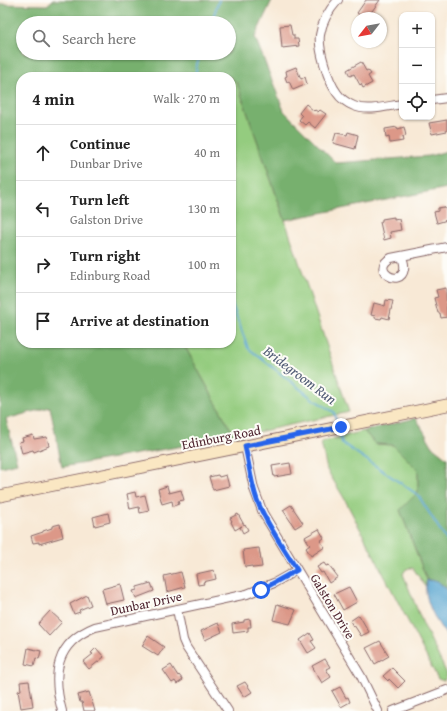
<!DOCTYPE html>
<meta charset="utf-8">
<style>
:root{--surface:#fff;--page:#f2f2f2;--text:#222;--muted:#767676;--line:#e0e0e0}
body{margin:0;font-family:"Gentium Book Plus",serif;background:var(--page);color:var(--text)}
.controls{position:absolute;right:12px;top:12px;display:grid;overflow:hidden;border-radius:8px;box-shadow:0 1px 3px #0004}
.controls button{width:36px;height:36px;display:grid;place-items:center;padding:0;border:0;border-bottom:1px solid var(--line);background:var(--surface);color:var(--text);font:20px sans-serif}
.compass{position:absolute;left:351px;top:12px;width:36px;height:36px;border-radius:50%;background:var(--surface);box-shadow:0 1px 3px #0004;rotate:239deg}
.stop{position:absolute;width:12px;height:12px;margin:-9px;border:3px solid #2563eb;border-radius:50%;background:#fff}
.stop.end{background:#2563eb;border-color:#fff;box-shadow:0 1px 4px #0008}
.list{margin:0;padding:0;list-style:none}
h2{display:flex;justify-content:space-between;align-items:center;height:52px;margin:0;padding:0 16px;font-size:17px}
h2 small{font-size:13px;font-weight:400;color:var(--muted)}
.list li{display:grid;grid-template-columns:26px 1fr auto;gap:12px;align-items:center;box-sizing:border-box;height:56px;padding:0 16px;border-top:1px solid var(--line)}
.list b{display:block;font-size:15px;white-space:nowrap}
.list p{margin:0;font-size:13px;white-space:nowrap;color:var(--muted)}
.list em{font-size:13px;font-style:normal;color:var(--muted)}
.icon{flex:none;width:22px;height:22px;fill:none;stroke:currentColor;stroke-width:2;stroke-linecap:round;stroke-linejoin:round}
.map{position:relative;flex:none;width:447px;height:711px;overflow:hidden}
.search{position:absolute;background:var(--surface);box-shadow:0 1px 3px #0004;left:16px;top:16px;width:220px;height:44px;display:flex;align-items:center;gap:10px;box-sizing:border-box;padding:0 14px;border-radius:22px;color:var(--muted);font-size:15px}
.panel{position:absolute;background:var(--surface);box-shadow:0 1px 3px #0004;left:16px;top:72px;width:220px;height:276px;border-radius:16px}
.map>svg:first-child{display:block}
</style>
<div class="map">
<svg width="447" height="711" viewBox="0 0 447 711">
<rect width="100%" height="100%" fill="#fdfcf7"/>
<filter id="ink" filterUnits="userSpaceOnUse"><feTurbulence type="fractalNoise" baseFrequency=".025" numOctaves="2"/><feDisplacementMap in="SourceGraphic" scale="8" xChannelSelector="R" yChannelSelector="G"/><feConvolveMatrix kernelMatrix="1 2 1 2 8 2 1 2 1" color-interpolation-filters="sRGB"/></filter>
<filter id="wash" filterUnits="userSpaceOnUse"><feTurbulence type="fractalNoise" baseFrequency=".012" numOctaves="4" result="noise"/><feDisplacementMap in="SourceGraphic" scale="16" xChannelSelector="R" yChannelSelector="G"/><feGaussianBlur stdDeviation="0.9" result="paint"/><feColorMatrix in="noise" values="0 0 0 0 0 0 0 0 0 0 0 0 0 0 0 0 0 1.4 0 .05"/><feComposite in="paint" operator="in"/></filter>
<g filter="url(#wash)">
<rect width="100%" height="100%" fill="#f8e9d6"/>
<path fill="#94cc7f" stroke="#6f7655" d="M231 79 237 83 285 220 349 412 235 437 183 343H231Z
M364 431 375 444 393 445 418 470V492L400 510 427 580 425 586 413 568 406 569 403 574 423 624 447 674 444 681 438 679 344 498 327 470 321 442Z"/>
<path fill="#77b06e" stroke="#60684c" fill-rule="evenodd" d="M53 0H272L255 37 284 111 336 163 429 156 447 151V188L285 220 237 83 231 79V77H227L220 73 197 75 194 77H21V343H183L235 437 62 467 50 407 6 419 17 463 0 467V4L47 5ZM23 23H229V53H23Z
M416 418 433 447 447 458V590C442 583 436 580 427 580L400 510 418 492V470L393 445 375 444 364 431Z"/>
<path fill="#57a4d0" stroke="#50627e" d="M427 580C436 580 442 583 447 590V636C437 624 421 596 427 580Z"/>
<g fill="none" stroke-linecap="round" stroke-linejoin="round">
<path stroke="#57a4d0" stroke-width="2" d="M211 23 219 0
M195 77 197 64 201 53
M231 301 248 348 313 399 334 412 337 423
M339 431 342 443 418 495 447 541"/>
</g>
<g id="blocks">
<path fill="#dc9888" d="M366 0H380L367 18H364L357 13Z
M290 25 292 35H294V39H298L299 46 282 48 280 26Z
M361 62 366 71 368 70 371 74 368 76 372 83 363 88 361 84 360 85 354 74 350 76 347 70Z
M296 67 301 79 305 77 307 84 293 90 289 81 287 82 285 77 287 76 286 71Z
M306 104 314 111 315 110 318 112 320 110 326 114 315 128 308 122 305 125 299 120 302 116 299 113Z
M447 120V131L432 134 429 123Z
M397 127 398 129 404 127 406 136 402 137 403 141 390 143 389 137 386 138 385 129Z
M348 132 358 135 355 149 333 143 336 133 347 135Z
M444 207 445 209H447V220L437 223 434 212 438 211V208Z
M394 217V220L399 219 401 230 390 232 391 238 384 240 380 222 382 221V219Z
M446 288 447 317 441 318 440 313H438L434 298 438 297 436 290Z
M386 300 393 301 389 319 382 317 381 319 375 318V316L371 315 374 303 385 306Z
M33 435 34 439 47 437 49 446 34 452 33 450 22 453 19 442 23 441 22 438Z
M290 463 292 474 274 477 272 466Z
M218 475 219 477 226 475 229 486 213 490 209 477Z
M167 486 169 493 181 490 184 500 178 501 179 504 173 506 172 501 162 504 158 489Z
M135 492 136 497 145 495 149 511 140 513 139 507 130 509 127 494Z
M291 505 303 523 295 528 283 510Z
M108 513 110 522 95 526 93 517Z
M238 514 244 525 245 524 248 530 243 533 240 527 242 526 235 530 231 522 232 521 230 518Z
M60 524 63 537 39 544V542L33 543 31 536 43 532V531L52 528V526Z
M319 529 324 538 320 541 325 547 311 556 306 548 310 545 305 537Z
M259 548 262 567 253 568 252 566 245 567 243 550Z
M324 563 326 566 329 565 338 577 329 583 323 572 321 573 317 567Z
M214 570 216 579 203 582 204 584 198 585 196 574Z
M181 572 185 587 167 592 164 576Z
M151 583 154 591 136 598 133 591 137 590V587Z
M120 584 124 600 106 604 102 589Z
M349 587 357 602 343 610 334 594Z
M87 595 91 605 79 610 80 612 74 614 70 604Z
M277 604 296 610 290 624 273 620Z
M50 611 62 622 49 636 38 624Z
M359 615 369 632 361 636 354 625 353 626 350 621Z
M250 619 251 627H248V631L233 633 232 624 244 622V620Z
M218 623 222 632 205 640 201 631Z
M310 633 314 640 311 641 316 648 308 653 300 640Z
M148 636 164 647 158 656 142 646Z
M380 641 389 656 375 664 366 648Z
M28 648 41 651 39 659 36 658 34 666 25 664Z
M96 648 104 657 89 669 83 662 93 654 91 653Z
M325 659 330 667 326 669 331 677 322 683 312 666Z
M171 665 178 676 179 675 183 680 177 684 175 681 172 683 163 670Z
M392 668 405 681 398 688 389 679 388 681 383 676Z
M29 681 33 706 21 708 18 691 21 690 20 682Z
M245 682 252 692 244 697 237 686Z
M340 687 346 698 348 697 350 702 341 707 332 691Z
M89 692 95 711H84L82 702H80L78 695Z"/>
</g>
</g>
<g filter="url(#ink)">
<use href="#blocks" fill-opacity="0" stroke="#876667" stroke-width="1"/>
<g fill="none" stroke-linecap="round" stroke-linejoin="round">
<defs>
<path id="minor" d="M338 0C329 10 322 21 320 35 318 49 328 81 337 93 341 99 347 103 354 106 368 112 387 106 402 104
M432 100 447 98
M402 256C403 260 405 265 404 269 401 289 369 270 391 258L447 247
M245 446 254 489 263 513 361 676 378 711
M177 609 183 640 186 647 228 711
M62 711C52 674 55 643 95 627L247 594 274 583 297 570
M393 711 447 690"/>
<path id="secondary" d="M0 496 447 405"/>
</defs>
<use href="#minor" stroke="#876667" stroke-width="10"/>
<use href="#secondary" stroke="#876667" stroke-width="13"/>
<use href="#minor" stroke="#fff" stroke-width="8"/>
<use href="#secondary" stroke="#fae7c3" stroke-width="11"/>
</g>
</g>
<g fill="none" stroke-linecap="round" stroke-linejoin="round" filter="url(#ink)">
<path stroke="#2563eb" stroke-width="5" d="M261 590 297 570C284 548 266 524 257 500 251 483 249 464 245 446L341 427"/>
</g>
<g text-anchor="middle" stroke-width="4" stroke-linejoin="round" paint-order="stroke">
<g font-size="13" fill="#4a1f2b" stroke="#fdfcf7">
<text transform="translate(221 437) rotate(-11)" y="5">Edinburg Road</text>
<text transform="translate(146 603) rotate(-12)" y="5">Dunbar Drive</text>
<text transform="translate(333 606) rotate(59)" y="5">Galston Drive</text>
</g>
<g font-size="14" font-style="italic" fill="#505b75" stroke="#fdfcf7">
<text transform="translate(300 375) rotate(37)" y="5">Bridegroom Run</text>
</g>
</g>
</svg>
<div class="controls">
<button>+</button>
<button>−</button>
<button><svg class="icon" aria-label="locate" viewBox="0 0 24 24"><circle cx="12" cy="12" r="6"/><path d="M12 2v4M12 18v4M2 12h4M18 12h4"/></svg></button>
</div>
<svg class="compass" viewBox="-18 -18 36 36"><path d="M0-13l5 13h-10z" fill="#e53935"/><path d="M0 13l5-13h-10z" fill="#767676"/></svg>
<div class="stop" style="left:261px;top:590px"></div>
<div class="stop end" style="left:341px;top:427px"></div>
<div class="search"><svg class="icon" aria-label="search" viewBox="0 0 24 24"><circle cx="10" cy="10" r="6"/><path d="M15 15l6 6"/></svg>Search here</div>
<section class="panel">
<h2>4 min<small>Walk · 270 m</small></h2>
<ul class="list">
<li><svg class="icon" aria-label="ahead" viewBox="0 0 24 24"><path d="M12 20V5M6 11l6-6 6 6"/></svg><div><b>Continue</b><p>Dunbar Drive</p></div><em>40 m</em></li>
<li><svg class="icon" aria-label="left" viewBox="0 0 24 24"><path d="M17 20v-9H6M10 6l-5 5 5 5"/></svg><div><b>Turn left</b><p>Galston Drive</p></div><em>130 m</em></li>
<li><svg class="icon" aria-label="right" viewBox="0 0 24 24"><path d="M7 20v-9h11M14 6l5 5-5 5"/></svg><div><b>Turn right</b><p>Edinburg Road</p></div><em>100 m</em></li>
<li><svg class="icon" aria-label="arrive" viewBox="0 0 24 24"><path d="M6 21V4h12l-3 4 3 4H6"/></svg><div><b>Arrive at destination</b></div></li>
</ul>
</section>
</div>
